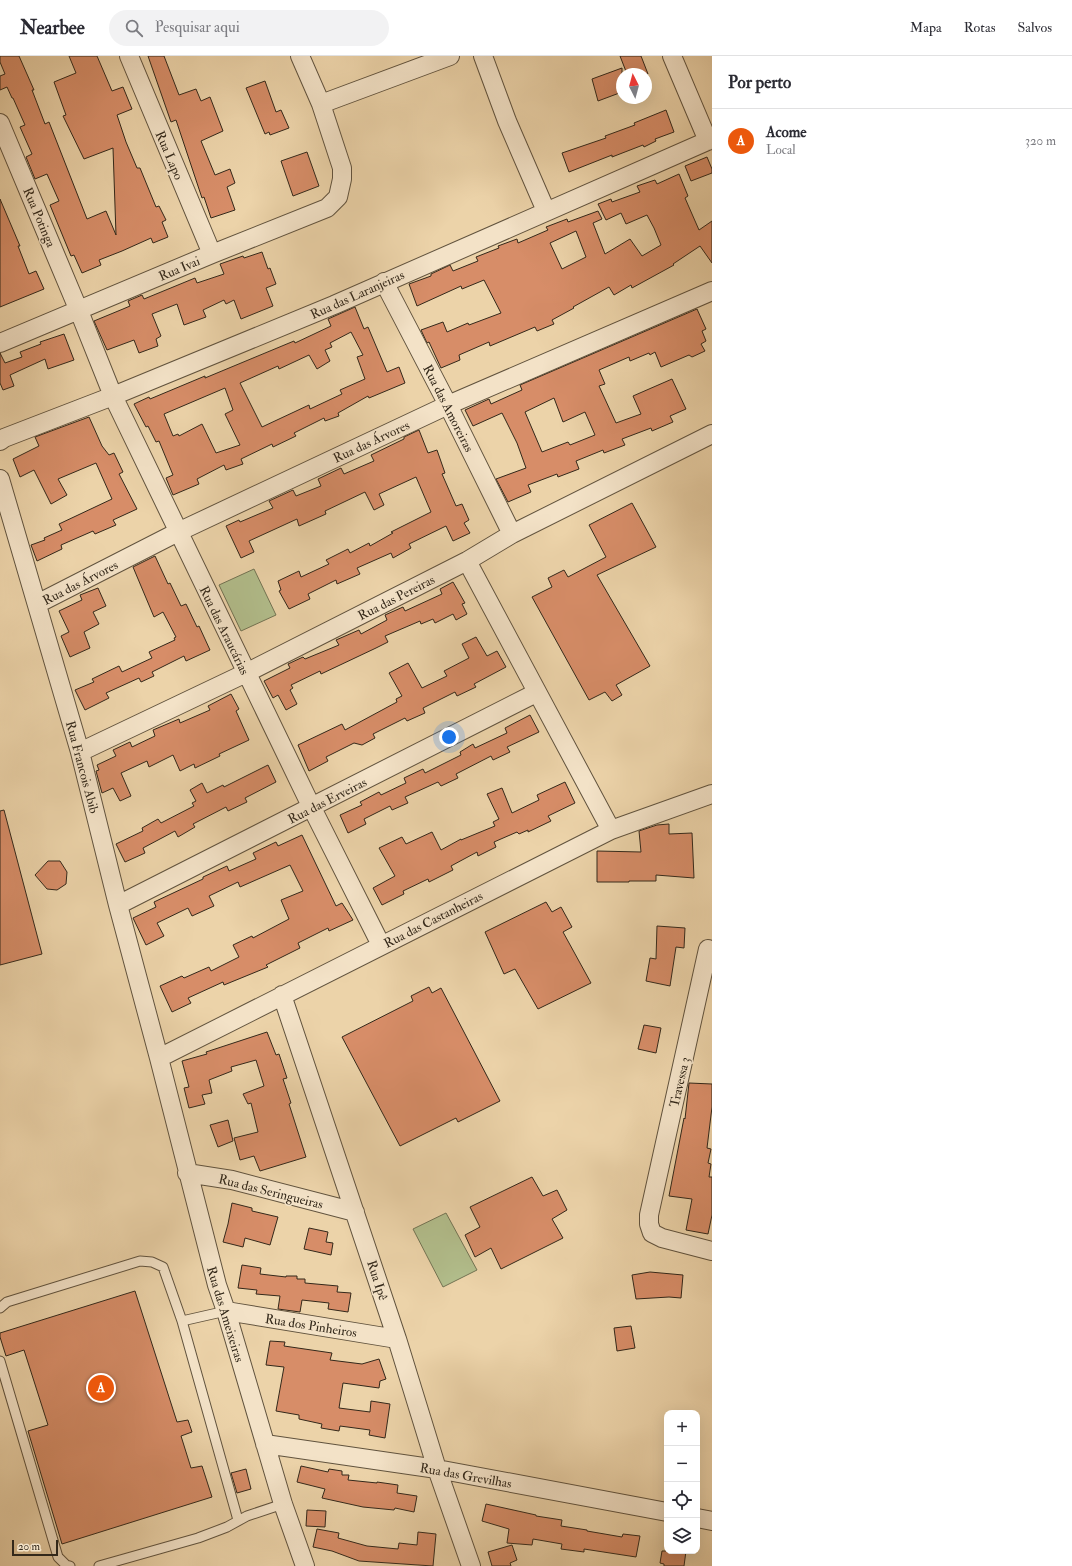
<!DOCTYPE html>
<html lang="pt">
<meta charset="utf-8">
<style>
:root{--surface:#fff;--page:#f2f2f3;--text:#2b2b33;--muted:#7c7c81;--line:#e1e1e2;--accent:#ea580c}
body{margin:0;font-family:"IM FELL Double Pica",serif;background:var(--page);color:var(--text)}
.controls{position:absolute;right:12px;bottom:12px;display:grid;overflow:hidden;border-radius:8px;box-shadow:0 4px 16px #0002}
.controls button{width:36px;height:36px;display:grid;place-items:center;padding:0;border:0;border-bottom:1px solid var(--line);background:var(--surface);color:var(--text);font:20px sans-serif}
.compass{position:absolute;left:616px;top:12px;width:36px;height:36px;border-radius:50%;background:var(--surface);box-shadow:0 4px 16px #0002;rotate:354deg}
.scale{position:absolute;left:12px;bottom:10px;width:46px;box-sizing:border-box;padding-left:4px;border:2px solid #33281a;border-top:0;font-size:11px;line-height:14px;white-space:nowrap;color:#33281a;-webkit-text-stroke:3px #f3e2c7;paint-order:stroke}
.you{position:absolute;left:449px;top:681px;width:14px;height:14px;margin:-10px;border:3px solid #fff;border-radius:50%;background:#1a73e8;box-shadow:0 0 0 6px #1a73e833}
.badge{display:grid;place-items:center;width:26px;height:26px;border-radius:50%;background:var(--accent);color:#fff;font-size:13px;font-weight:700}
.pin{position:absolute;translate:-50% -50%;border:2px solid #fff;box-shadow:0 1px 4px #0006}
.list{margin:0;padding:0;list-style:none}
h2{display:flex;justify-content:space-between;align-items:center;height:52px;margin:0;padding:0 16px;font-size:17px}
h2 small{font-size:13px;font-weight:400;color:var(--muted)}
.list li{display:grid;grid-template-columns:26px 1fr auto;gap:12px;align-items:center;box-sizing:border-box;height:64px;padding:0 16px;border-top:1px solid var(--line)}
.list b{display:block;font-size:15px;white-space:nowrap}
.list p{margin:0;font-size:13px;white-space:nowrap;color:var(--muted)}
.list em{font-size:13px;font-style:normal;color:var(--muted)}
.icon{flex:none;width:22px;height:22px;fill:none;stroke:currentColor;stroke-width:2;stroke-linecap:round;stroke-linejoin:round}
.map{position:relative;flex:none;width:712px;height:1510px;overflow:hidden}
header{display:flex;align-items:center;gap:24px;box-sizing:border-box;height:56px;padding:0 20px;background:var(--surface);border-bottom:1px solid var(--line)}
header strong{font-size:19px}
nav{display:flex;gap:22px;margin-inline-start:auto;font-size:14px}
.search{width:280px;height:36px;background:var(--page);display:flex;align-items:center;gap:10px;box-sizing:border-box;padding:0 14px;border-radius:22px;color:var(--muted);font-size:15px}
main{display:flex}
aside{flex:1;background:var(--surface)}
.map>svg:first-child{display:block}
</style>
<header>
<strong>Nearbee</strong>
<div class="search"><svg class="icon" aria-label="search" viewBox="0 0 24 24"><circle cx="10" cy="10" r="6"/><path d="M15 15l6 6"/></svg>Pesquisar aqui</div>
<nav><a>Mapa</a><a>Rotas</a><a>Salvos</a></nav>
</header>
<main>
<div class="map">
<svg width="712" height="1510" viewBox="0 0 712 1510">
<rect width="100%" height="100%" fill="#ecd3a9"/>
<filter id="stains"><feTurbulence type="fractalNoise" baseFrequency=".005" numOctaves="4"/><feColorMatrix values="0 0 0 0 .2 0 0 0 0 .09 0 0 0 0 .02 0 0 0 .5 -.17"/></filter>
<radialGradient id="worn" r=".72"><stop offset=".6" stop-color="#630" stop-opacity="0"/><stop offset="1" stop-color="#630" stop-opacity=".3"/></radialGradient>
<path fill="#b2be8c" stroke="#727353" d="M254 513 276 559 241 575 219 529Z
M446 1157 477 1214 443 1231 413 1173Z"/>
<path fill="#d78d68" stroke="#33281a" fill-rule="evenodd" d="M0 0H19L34 34H32L45 68 49 66 87 163 106 155 116 179 113 92 84 103 63 60 66 59 54 26 76 17 69 0H97L112 35 123 31 132 53 117 59 126 86 137 112H140L156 151 159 150 166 164 162 166 168 181 153 187 151 182 122 195 99 204 101 209 82 217 74 199 71 200 50 149 59 145 47 118 35 123 26 101 32 98 20 71 25 69 13 42H12L7 31 0 34V20L5 18 0 6Z
M148 0H164L179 39 196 33 201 45 210 41 223 75 201 85 215 119 230 113 235 127 227 131 235 154 211 162 204 141 202 142 176 64 171 66Z
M620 0H641L648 18H627Z
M622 12V36L598 45 592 23Z
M265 25 276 56 281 54 289 72 270 79 269 76 265 78 246 32Z
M666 54 674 76 655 83 656 85 644 91 643 89 612 101V99L569 116 562 97 606 82 605 80 635 69 634 67Z
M307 96 319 130 293 140 281 105Z
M707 101 712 113V117L691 125 685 110Z
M679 118 688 140 685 142 699 174 712 165V207L700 190 673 208 674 209 632 232 631 229 614 239 609 231 573 251 574 252 552 264 554 268 537 275 535 271 490 290 489 286 459 299 460 304 441 312 429 286 427 287 421 274 443 266 447 276 468 267 469 269 501 257 484 224 462 233 461 230 417 250 409 228 431 220V218L450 209 453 215 478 205 476 201 499 192 498 190 517 183 518 187 548 174 546 171 567 163 568 166 598 155 602 163 593 167 605 198 630 183 642 200 661 189 654 172 647 159 626 168 621 157 606 164 598 148 611 143 612 146 640 136 637 130 655 124 657 128ZM576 175 586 201 562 213 550 187Z
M0 143 20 190H18L29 218 36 215 44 233 0 251Z
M262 196 268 213 270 212 276 228 266 232 273 250 241 263 234 244 226 248 224 244 203 254 206 261 184 269 177 248 152 258 161 280 156 283 158 290 139 297 134 284 107 294 94 265 123 253 130 250 128 245 142 239 144 243 195 222 197 227 224 218 220 208 243 200 244 202Z
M355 251 364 273 368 271 387 316 399 311 405 327 369 342 368 340 338 357 339 360 325 365 324 362 294 377 296 380 273 391 272 388 241 403 243 408 226 414 224 409 197 423 199 428 173 439 166 422 173 419 159 385 156 386 148 370 146 371 134 348 149 341 150 343 205 320V322L294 285 295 287 331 270 328 263ZM351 276 363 299 357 301 365 323 340 334 342 338 310 353 309 349 262 371 240 327 278 310 279 313 309 299 317 313 330 305 325 294 332 291 330 287ZM225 332 233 354 225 358 240 389 216 397 202 368 179 380 178 378 173 380 164 358Z
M697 253 706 273 702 275 706 285 701 288 705 295 692 301 689 299 661 311 655 296 650 299 649 297 630 305 629 301 599 314 605 328 599 330 616 367 641 358 633 340 672 323 686 353 670 360 673 366 652 375 651 372 622 383 625 389 604 397 603 394 576 405 579 413 558 421 557 418 528 429 531 436 508 446 496 423 526 412 517 387 502 357 473 370 465 354 489 343 491 348 522 334 520 329ZM554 342 563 366 585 356 595 379 570 389 568 386 542 396 525 356Z
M64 278 74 304 48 313 45 303 10 319 14 330 3 334 0 327V297L5 307 22 301 20 296 41 288 40 286Z
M89 361 102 390 109 399 114 397 123 416 119 418 137 453 113 464 116 469 95 478 93 475 61 489 62 493 37 505 31 489 45 484 44 482 62 474 59 468 112 443 96 407 58 423 67 439 51 448 34 414 20 421 13 403 39 390 35 381Z
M419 374 428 397 437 394 445 417 442 418 456 450 462 448 469 464 464 467 470 477 453 485 446 470 409 488 411 492 393 502 391 497 357 512 360 518 337 528 336 524 308 538 310 543 289 553 279 535 281 534 278 525 299 515 301 521 329 508 326 504 348 493 350 497 369 487 370 490 393 477 391 476 431 456 416 421 379 438 384 449 374 454 365 436 325 455 326 458 299 470 297 463 249 485 254 496 241 502 226 470 239 464 240 466 273 452 269 445 293 434 296 440 321 430 318 423 341 412 344 418 374 405 371 399 404 383V381Z
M632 447 656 491 597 519 650 610 616 629 622 639 612 645 605 636 589 644 532 541 552 531 548 522 564 514 568 521 606 501 589 469Z
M155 500 168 528 170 527 181 550 186 548 197 571 199 570 210 594 186 605 184 600 152 616 154 620 141 626 139 622 106 637 109 642 85 654 75 634 94 626 92 623 119 610 122 616 152 602 149 596 175 584 174 582 176 581 163 556 154 561 133 511Z
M453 526 465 547 462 548 467 558 456 564 453 558 435 567 433 563 421 568 420 565 385 580 388 586 376 592 321 618 320 615 291 629 293 632 290 634 297 648 286 654 278 639 273 642 264 625 290 612 288 608 303 601 305 603 339 589 336 584 359 574 361 578 387 564 385 559 403 551 405 555 442 538 440 533Z
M98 532 106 550 93 556 99 568 84 576 90 592 70 601 61 580 69 576 59 555 82 544 80 539Z
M476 581 487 600 497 595 506 611 474 628 476 631 457 640 455 636 423 652 425 657 407 665 405 662 373 678 375 682 362 689 354 687 326 701 328 705 309 715 298 689 342 668 345 674 397 646 396 643 402 640 389 617 408 607 422 632 447 620 444 615 469 602 462 588Z
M231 638 239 653 236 655 249 684 219 698 220 700 195 712 194 708 180 715 173 699 149 711 147 705 121 717 131 740 120 745 113 732 102 737 96 715 99 714 97 709 116 700 113 694 130 686 132 691 155 680 153 674 179 663 180 667 210 654 208 650Z
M530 659 539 676 507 691 510 696 493 704 491 700 456 718 458 722 441 730 438 726 405 741 408 747 392 754 390 750 364 763 366 768 348 777 340 759 362 749 360 746 379 736 381 739 406 727 404 722 423 713 425 717 461 699 460 696 473 688 475 692 507 677 505 672Z
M268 709 276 726 245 742 247 746 228 755 226 751 193 768 195 771 178 781 175 775 143 792 145 797 125 806 116 788 143 775 142 772 158 763 161 767 194 750 192 747 196 745 190 734 202 727 207 737 223 729 224 731Z
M565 726 575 747 548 760 551 765 528 776V774L519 778 517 776 494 786 496 791 478 800 477 796 451 810 453 814 429 826 428 823 403 835 404 838 382 849 373 832 395 820 379 792 402 781 406 788 432 776 441 794 461 783V784L495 770 493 766 499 763 487 738 502 732 512 757 539 744 537 739Z
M4 754 42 898 0 909V755Z
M669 768V778L692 777 694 822 656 819V825H629V826H597V795L641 796 639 775 657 769Z
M302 779 336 850 342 847 353 864 329 875 328 872 298 887 300 892 266 909 268 911 224 929 223 926 188 942 191 947 172 956 160 930 182 920 184 922 209 911 211 915 239 901 233 889 252 880 253 882 289 863 281 844 303 835 290 809 240 831 238 826 209 840 214 850 192 860 188 852 157 867 164 880 146 889 133 862 156 851 154 846 203 823V821L227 810 229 815 256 803 253 797 276 786 278 790Z
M48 805H60L67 816 66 828 57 834 47 833 35 819Z
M546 846 552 856 561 851 572 871 563 876 591 927 538 953 515 913 504 918 485 876Z
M657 870 685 872 684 892 676 891 670 930 646 925 650 902 656 903Z
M429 931 432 937 441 932 500 1045 458 1066 456 1062 400 1090 342 981 413 945 411 940Z
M644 969 661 972 656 997 638 993Z
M267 976 276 999 279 998 287 1022 283 1023 291 1047 289 1048 306 1101 260 1115 254 1100 240 1104 234 1082 258 1076 251 1047 248 1048 243 1038 264 1030 256 1004 231 1011 232 1015 209 1024 212 1037 202 1039 205 1048 189 1052 184 1032 189 1031 182 1005 207 998 206 996Z
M689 1027 712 1028V1051L707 1092 711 1093 708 1107 711 1108 709 1121H712V1159L708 1178 686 1174 692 1143 669 1140 684 1062 685 1063Z
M228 1064 233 1085 218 1091 210 1069Z
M532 1121 543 1140 557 1134 567 1154 552 1163 563 1182 501 1213 491 1192 475 1201 465 1179 480 1171 470 1151Z
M232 1147 252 1152V1155L278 1161 270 1189 245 1182 243 1191 223 1186 228 1168Z
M309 1172 328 1176 326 1186 333 1187 331 1199 304 1193Z
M242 1209 261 1212 260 1218 286 1221V1220H297V1223H305V1227L338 1230 337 1236 351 1237 348 1256 328 1253 329 1247 302 1244 300 1256 278 1253 280 1240 256 1238 257 1234 238 1232Z
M650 1216 683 1219 681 1242 669 1241 636 1243 632 1219Z
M135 1235 177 1366 188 1364 192 1376 181 1380 191 1412 202 1410 212 1441 62 1488 28 1375 48 1369 24 1294 6 1300 0 1281V1277Z
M631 1270 635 1292 617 1295 614 1272Z
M270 1285 285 1286 284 1290 332 1297 330 1304 362 1308 379 1303 386 1323 380 1325 379 1332 343 1327 339 1352 370 1356 371 1345 390 1348 385 1382 369 1379 370 1374 340 1370 339 1375 321 1372 322 1368 299 1363V1359L276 1355 284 1311 266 1309Z
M301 1410 328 1416 329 1413 342 1415V1419H349L348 1424 377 1427V1426L398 1429 397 1437 417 1440 414 1456 395 1452 394 1454 363 1451 322 1442 325 1433 297 1426Z
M246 1413 251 1433 237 1437 231 1417Z
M486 1448 536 1459V1460L562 1464 561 1470 587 1474V1475L622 1481 623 1478 640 1480 636 1501 584 1493V1496L561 1493 562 1488 533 1483 532 1489 507 1487 509 1473 482 1465Z
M307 1454 326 1455 325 1471 306 1470Z
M317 1473 339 1477 338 1482 367 1490 398 1493 399 1487 417 1489 418 1476 436 1478 433 1510 359 1505 332 1495 313 1491Z
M512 1489 517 1504 510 1507 511 1510H492L488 1496Z
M662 1495H686L684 1510H664V1508L660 1507Z"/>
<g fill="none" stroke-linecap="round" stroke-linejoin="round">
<defs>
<path id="lane" d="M0 1252 7 1246 140 1205 152 1206 163 1211 182 1265 238 1464
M182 1265 226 1255
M0 1305 58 1501 66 1509 70 1510
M99 1510 198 1482 227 1471 247 1460 283 1448"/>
<path id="street" d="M129 0 212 198
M483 0 507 65 546 155
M672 0 708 85
M321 48 450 0
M0 67 79 255 113 340 312 752 381 889
M384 226 448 349 512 478
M0 287 212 198 327 152 338 141 342 123V112L321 48 300 0
M0 385 4 382 113 340 334 249 712 83
M0 423 80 696 118 849 159 1002 217 1229 226 1255 283 1448 305 1510
M467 505 611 774
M37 548 178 476 448 349 712 235
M80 696 246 617 467 505 512 478 712 378
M118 849 536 637
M708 893 649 1159V1168L652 1177 662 1182 712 1195
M282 939 397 1283 437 1413 471 1510
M159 1002 611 774 712 738
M187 1117 232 1124 355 1156
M226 1255 397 1283
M265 1388 437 1413 667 1456
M697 1462 712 1465"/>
</defs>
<use href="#lane" stroke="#61533e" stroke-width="11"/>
<use href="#street" stroke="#61533e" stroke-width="20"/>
<use href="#lane" stroke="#f3e2c7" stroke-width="9"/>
<use href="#street" stroke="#f3e2c7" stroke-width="18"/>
</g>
<g text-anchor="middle" stroke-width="3" stroke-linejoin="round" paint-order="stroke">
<g font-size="13" fill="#33281a" stroke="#f3e2c7">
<text transform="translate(170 99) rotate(67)" y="5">Rua Lapo</text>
<text transform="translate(40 161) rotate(67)" y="5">Rua Potinga</text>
<text transform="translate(179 212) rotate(-23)" y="5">Rua Ivai</text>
<text transform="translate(357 238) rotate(-24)" y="5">Rua das Laranjeiras</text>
<text transform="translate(449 352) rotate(63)" y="5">Rua das Amoreiras</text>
<text transform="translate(371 385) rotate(-25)" y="5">Rua das Árvores</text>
<text transform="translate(80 526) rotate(-27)" y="5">Rua das Árvores</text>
<text transform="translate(396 541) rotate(-27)" y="5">Rua das Pereiras</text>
<text transform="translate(225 574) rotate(64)" y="5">Rua das Araucárias</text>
<text transform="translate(83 711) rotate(75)" y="5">Rua Francois Abib</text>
<text transform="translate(327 744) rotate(-27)" y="5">Rua das Erveiras</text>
<text transform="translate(433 863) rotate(-27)" y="5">Rua das Castanheiras</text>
<text transform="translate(679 1026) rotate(-77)" y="5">Travessa 3</text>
<text transform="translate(271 1135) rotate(14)" y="5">Rua das Seringueiras</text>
<text transform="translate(378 1224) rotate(72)" y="5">Rua Ipê</text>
<text transform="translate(226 1258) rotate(73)" y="5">Rua das Ameixeiras</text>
<text transform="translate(311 1269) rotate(9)" y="5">Rua dos Pinheiros</text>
<text transform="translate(466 1419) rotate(10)" y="5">Rua das Grevilhas</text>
</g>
</g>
<rect width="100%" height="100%" filter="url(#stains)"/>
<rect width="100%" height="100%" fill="url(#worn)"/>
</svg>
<div class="controls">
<button>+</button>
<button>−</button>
<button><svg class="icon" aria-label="locate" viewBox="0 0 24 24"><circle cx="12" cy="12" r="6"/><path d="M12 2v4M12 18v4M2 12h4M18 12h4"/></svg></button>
<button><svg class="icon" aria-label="layers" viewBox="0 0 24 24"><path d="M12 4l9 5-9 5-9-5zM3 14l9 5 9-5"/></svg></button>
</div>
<svg class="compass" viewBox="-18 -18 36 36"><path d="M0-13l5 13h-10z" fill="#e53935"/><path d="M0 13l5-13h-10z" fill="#7c7c81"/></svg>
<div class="scale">20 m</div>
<div class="you"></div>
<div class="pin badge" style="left:101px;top:1332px">A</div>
</div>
<aside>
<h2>Por perto<small></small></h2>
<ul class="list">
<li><span class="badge">A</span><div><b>Acome</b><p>Local</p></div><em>320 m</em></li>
</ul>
</aside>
</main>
